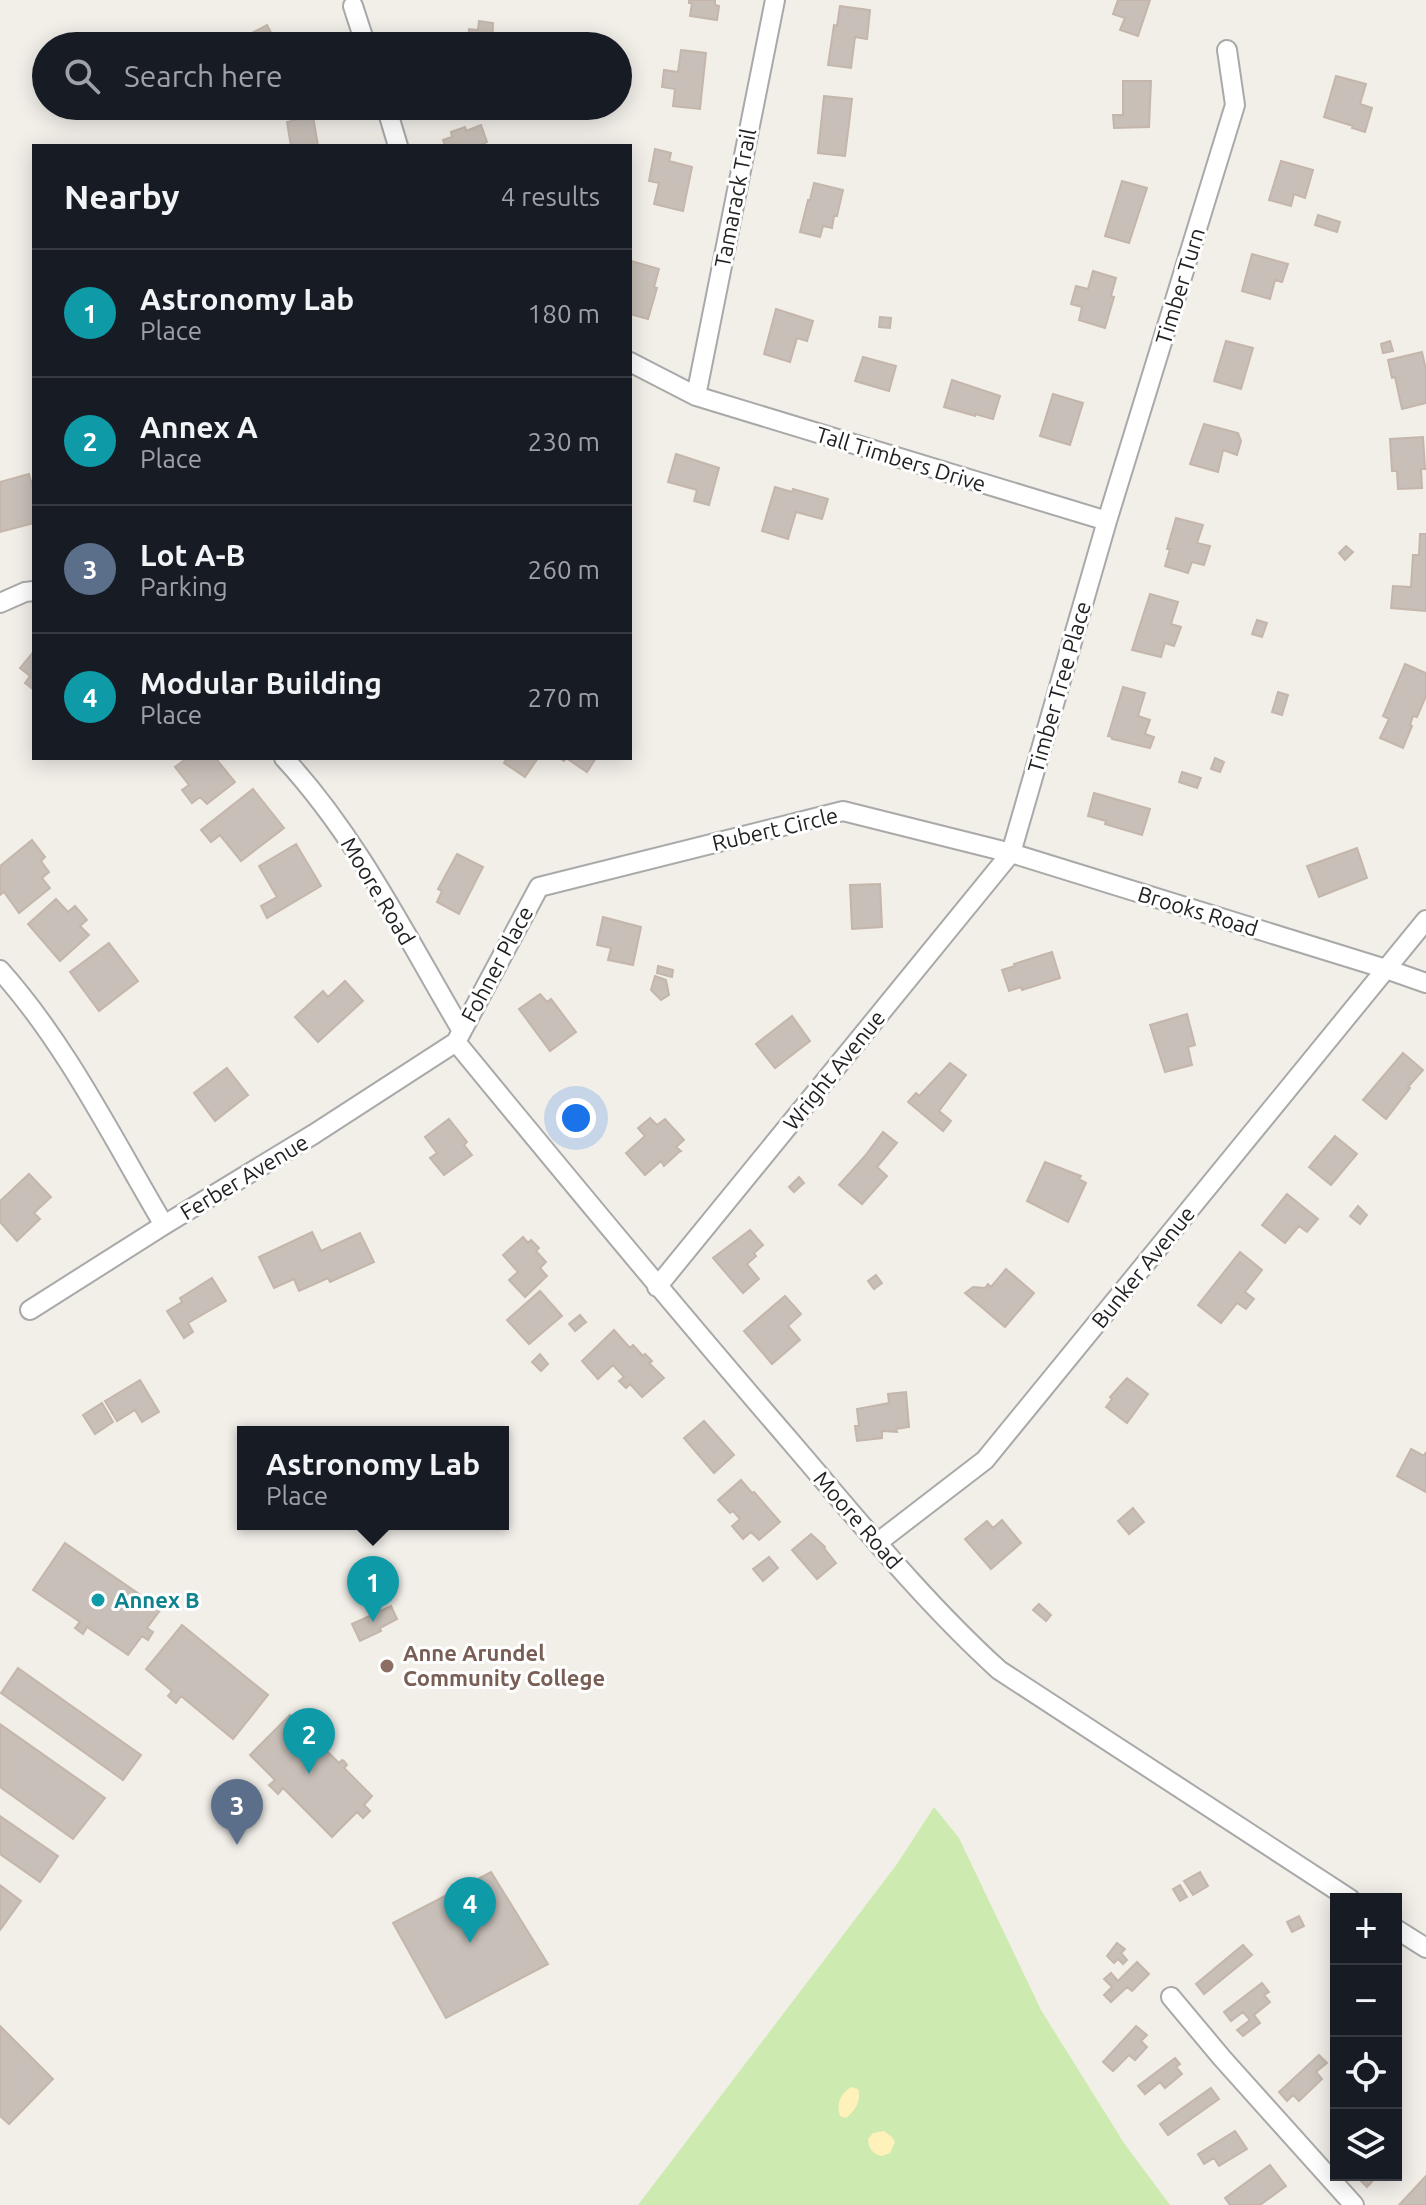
<!DOCTYPE html>
<meta charset="utf-8">
<style>
:root{--surface:#171b24;--page:#20242c;--text:#f1f3f6;--muted:#9ea1a6;--line:#363941;--accent:#d40000}
body{margin:0;font-family:Ubuntu,sans-serif;background:var(--page);color:var(--text)}
.controls{position:absolute;right:24px;bottom:24px;display:grid;overflow:hidden;border-radius:0px;box-shadow:0 4px 20px #0003}
.controls button{width:72px;height:72px;display:grid;place-items:center;padding:0;border:0;border-bottom:2px solid var(--line);background:var(--surface);color:var(--text);font:40px sans-serif}
.you{position:absolute;left:576px;top:1118px;width:28px;height:28px;margin:-20px;border:6px solid #fff;border-radius:50%;background:#1a73e8;box-shadow:0 0 0 12px #1a73e833}
.badge{display:grid;place-items:center;width:52px;height:52px;border-radius:50%;background:var(--accent);color:#fff;font-size:26px;font-weight:700}
.pin{position:absolute;translate:-50% -66px;filter:drop-shadow(0 2px 4px #0008)}
.pin::after{content:'';position:absolute;top:42px;width:28px;height:24px;background:inherit;clip-path:polygon(0 0,100% 0,50% 100%)}
.popup{position:absolute;left:237px;top:1426px;width:272px;height:104px;box-sizing:border-box;display:grid;place-content:center;border-radius:0px;background:var(--surface);filter:drop-shadow(0 2px 6px #0005);font-size:26px;white-space:nowrap;color:var(--muted)}
.popup b{font-size:30px;color:var(--text)}
.popup::after{content:'';position:absolute;left:50%;top:100%;margin-left:-16px;border:16px solid transparent;border-top-color:var(--surface)}
.list{margin:0;padding:0;list-style:none}
h2{display:flex;justify-content:space-between;align-items:center;height:104px;margin:0;padding:0 32px;font-size:34px}
h2 small{font-size:26px;font-weight:400;color:var(--muted)}
.list li{display:grid;grid-template-columns:52px 1fr auto;gap:24px;align-items:center;box-sizing:border-box;height:128px;padding:0 32px;border-top:2px solid var(--line)}
.list b{display:block;font-size:30px;white-space:nowrap}
.list p{margin:0;font-size:26px;white-space:nowrap;color:var(--muted)}
.list em{font-size:26px;font-style:normal;color:var(--muted)}
.icon{flex:none;width:44px;height:44px;fill:none;stroke:currentColor;stroke-width:2;stroke-linecap:round;stroke-linejoin:round}
.map{position:relative;flex:none;width:1426px;height:2205px;overflow:hidden}
.search{position:absolute;background:var(--surface);box-shadow:0 4px 20px #0003;left:32px;top:32px;width:600px;height:88px;display:flex;align-items:center;gap:20px;box-sizing:border-box;padding:0 28px;border-radius:44px;color:var(--muted);font-size:30px}
.panel{position:absolute;background:var(--surface);box-shadow:0 4px 20px #0003;left:32px;top:144px;width:600px;height:616px;border-radius:0px}
.map>svg:first-child{display:block}
</style>
<div class="map">
<svg width="1426" height="2205" viewBox="0 0 1426 2205">
<rect width="100%" height="100%" fill="#f2efe9"/>
<path fill="#cdebb0" d="M934 1807 959 1838 1041 2010 1124 2143 1170 2205H638L897 1864Z"/>
<path fill="#fff1ba" d="M851 2087 858 2089C862 2100 855 2111 846 2118L840 2116C836 2104 840 2094 851 2087Z
M884 2131 892 2137 895 2142 890 2153 882 2156C873 2155 868 2147 868 2139L873 2133Z"/>
<path fill="#c7bfb8" stroke="#c4b6ab" stroke-width="2" d="M689 0H715V5L719 6 717 20 690 16 692 3H689Z
M1118 0H1150L1138 36 1120 30 1125 18 1113 14Z
M840 6 870 10 867 39 855 37 851 68 828 65 834 25 837 26Z
M479 21 493 23 492 46H467L469 29 478 30Z
M267 25 278 46H254L248 35Z
M681 50 706 53 700 109 673 106 675 89 662 87 664 70 678 72Z
M1336 76 1366 84 1360 104 1372 108 1365 132 1352 128 1353 126 1324 117Z
M1123 81H1151L1149 127 1114 128 1113 115H1123Z
M824 96 852 99 845 156 818 153Z
M313 116 318 146H291L287 122Z
M481 125 487 142 479 146H445L443 140 452 137 451 132 465 127 466 131Z
M655 149 671 153 669 161 692 167 683 211 654 204 659 183 649 181Z
M1281 161 1313 170 1305 198 1294 194 1291 206 1269 200Z
M1122 181 1147 188 1129 243 1105 236Z
M814 183 843 190 837 216H834L832 228 823 226 820 237 800 232 808 200H810Z
M1318 215 1340 222 1337 232 1315 225Z
M1252 254 1288 264 1282 282 1275 280 1270 299 1242 291Z
M631 261 659 269 654 287 657 288 648 319 630 314Z
M1093 271 1116 278 1111 296 1114 297 1105 328 1079 320 1082 307 1071 304 1076 286 1088 289Z
M776 309 813 321 807 341 797 338 790 362 764 354Z
M880 317 891 318 890 328 879 327Z
M1226 341 1253 348 1241 389 1214 381Z
M1390 341 1393 351 1383 353 1381 344Z
M1422 352 1426 370V403L1402 409 1395 377 1392 378 1388 360Z
M863 357 896 366 889 391 855 381Z
M952 380 1000 396 993 419 975 414V416L944 407Z
M1053 394 1083 403 1070 445 1040 436Z
M1204 424 1238 433 1241 441 1237 455 1223 450 1218 472 1190 464Z
M1423 437 1425 469H1421L1422 488 1398 489 1397 471H1392L1390 439Z
M676 454 719 468 709 505 694 501 697 490 668 482Z
M29 474 34 492V523L0 532V482Z
M775 487 792 492 793 489 828 499 822 519 796 512 788 539 762 531Z
M1176 518 1203 525 1197 543 1210 546 1204 565 1192 562 1188 573 1165 566 1170 549H1167Z
M1420 534H1426V611L1391 608 1393 586 1411 587 1413 555H1419Z
M1346 546 1353 552 1345 560 1339 553Z
M1150 594 1178 602 1171 624 1181 627 1174 646 1165 643 1161 657 1132 650Z
M1257 620 1267 623 1262 637 1252 634Z
M34 651V690L25 683 30 676 20 668Z
M1405 664 1426 673V696L1417 717 1413 716 1410 725 1412 726 1403 748 1380 738 1389 719 1383 716Z
M1123 687 1145 693 1138 716 1150 720 1145 734 1154 737 1150 748 1112 739V737L1108 736Z
M1278 692 1288 695 1282 715 1272 712Z
M187 758H220L217 760 235 782 207 804 200 797 192 803 182 790 189 785 175 767Z
M507 758H538L525 777 504 763Z
M559 758H596L587 772 566 758 564 761Z
M1215 758 1224 762 1220 772 1211 769Z
M1182 772 1201 778 1197 788 1179 782Z
M253 789 284 828 241 861 220 835 211 842 201 830Z
M1094 793 1150 809 1142 835 1105 824 1106 821 1088 816Z
M32 840 45 857 41 861 49 872 42 878 50 888 19 913 4 892 0 895V866Z
M296 844 321 886 267 918 261 906 277 897 259 866Z
M1357 848 1367 878 1319 897 1307 866Z
M457 854 483 867 459 914 437 902 442 891 438 889Z
M880 884 882 927 852 929 850 885Z
M56 899 68 912 75 906 87 920 80 926 89 935 60 961 28 924Z
M603 917 641 927 633 965 608 960 611 948 597 945Z
M109 943 138 981 99 1011 70 972Z
M1052 952 1060 978 1022 990 1021 987 1009 991 1002 970 1015 966 1014 964Z
M658 966 673 970 672 977 657 973Z
M655 976 666 980 669 995 661 1000 651 990Z
M345 981 363 1001 318 1042 295 1017 323 991 328 997Z
M540 994 547 1002 551 999 576 1032 550 1051 519 1009Z
M1187 1014 1195 1045 1188 1047 1192 1065 1165 1072 1150 1025Z
M792 1016 810 1041 775 1068 756 1044Z
M1403 1053 1423 1070 1408 1087 1410 1088 1386 1119 1363 1100Z
M950 1063 966 1075 939 1111 951 1121 943 1131 908 1102 916 1093 919 1096Z
M227 1068 248 1095 215 1121 194 1093Z
M650 1118 657 1125 665 1119 684 1140 676 1147 681 1151 679 1152 664 1166 661 1161 645 1175 626 1153 645 1136 638 1128Z
M449 1119 467 1142 464 1145 472 1155 444 1175 430 1158 437 1153 425 1137Z
M883 1132 897 1143 877 1167 887 1176 862 1204 839 1185 865 1156Z
M1335 1136 1357 1154 1331 1185 1309 1167Z
M1045 1162 1081 1176 1079 1179 1086 1183 1068 1222 1027 1201Z
M29 1174 51 1197 34 1213 40 1219 17 1241 0 1222V1201Z
M799 1177 804 1183 794 1192 789 1187Z
M1287 1194 1318 1219 1307 1232 1299 1226 1285 1243 1262 1225Z
M1358 1206 1367 1215 1360 1224 1350 1216Z
M750 1230 763 1245 754 1253 756 1256 747 1264 759 1279 743 1293 713 1258Z
M312 1232 321 1251 360 1233 374 1262 330 1282 328 1278 299 1291 294 1279 274 1288 259 1257Z
M523 1237 528 1243 531 1240 539 1248 536 1251 546 1262 540 1268 547 1276 525 1297 509 1280 518 1272 503 1255Z
M1240 1252 1262 1270 1245 1292 1254 1299 1246 1309 1237 1303 1221 1323 1198 1305Z
M1006 1269 1034 1293 1005 1327 965 1293 973 1287 985 1288 988 1284 991 1287Z
M876 1275 882 1283 874 1289 868 1281Z
M212 1278 226 1301 188 1323 193 1332 184 1338 167 1311 182 1302 180 1298Z
M540 1291 562 1316 529 1344 507 1320Z
M785 1296 801 1314 788 1326 800 1340 772 1364 744 1331Z
M580 1315 586 1322 575 1331 569 1324Z
M614 1330 630 1348 633 1345 643 1356 645 1354 652 1361 649 1363 664 1378 642 1397 630 1384 626 1388 619 1381 624 1377 613 1365 598 1379 582 1361Z
M540 1354 548 1364 541 1371 532 1362Z
M1127 1378 1148 1394 1127 1423 1106 1407 1112 1399 1110 1397Z
M140 1380 159 1412 142 1422 135 1410 117 1421 105 1401Z
M906 1392 909 1427 896 1429 897 1432 882 1431V1438L857 1441 855 1426H859L857 1409 889 1403 888 1394Z
M102 1403 113 1422 95 1434 83 1415Z
M704 1421 734 1455 714 1473 684 1438Z
M1411 1449 1424 1456 1426 1452V1492L1397 1476Z
M741 1480 752 1493 754 1492 780 1522 759 1540 751 1532 743 1539 732 1526 740 1519 733 1511 730 1513 718 1500Z
M1133 1508 1144 1522 1129 1534 1118 1521Z
M1002 1520 1021 1543 991 1569 965 1539 987 1521 993 1528Z
M811 1534 823 1545 825 1547 824 1548 836 1563 817 1579 792 1550Z
M65 1543 161 1609 147 1628 153 1632 148 1640 142 1636 128 1655 87 1627 83 1634 75 1628 80 1622 33 1590Z
M769 1557 778 1568 763 1581 753 1569Z
M1039 1604 1051 1615 1046 1621 1033 1610Z
M391 1606 397 1619 380 1628 381 1631 360 1641 352 1624Z
M182 1625 268 1695 233 1739 181 1696 176 1703 168 1696 172 1691 146 1669Z
M18 1668 141 1755 123 1780 1 1693Z
M290 1715 339 1763 342 1760 344 1761 347 1765 344 1768 372 1796 364 1805 370 1811 363 1818 357 1812 332 1837 283 1788 278 1794 269 1785 275 1780 250 1755Z
M0 1724 105 1798 73 1839 0 1787Z
M0 1816 58 1856 40 1882 0 1854Z
M491 1872 548 1964 446 2018 393 1923Z
M1200 1872 1208 1886 1193 1895 1184 1881Z
M0 1885 21 1901 0 1930Z
M1180 1885 1187 1897 1180 1901 1173 1889Z
M1299 1916 1304 1926 1292 1932 1287 1922Z
M1117 1943 1125 1949 1121 1953 1127 1960 1123 1964 1118 1959 1114 1963 1107 1956Z
M1243 1945 1252 1955 1204 1994 1196 1984Z
M1137 1962 1149 1974 1132 1991 1127 1987 1111 2002 1104 1995 1112 1987 1104 1979 1111 1973 1118 1981Z
M1262 1983 1269 1992 1264 1995 1270 2002 1254 2015 1260 2023 1243 2036 1237 2030 1250 2020 1243 2012 1231 2021 1224 2012Z
M0 2026 53 2079 9 2124 0 2116Z
M1136 2026 1147 2035 1141 2041 1147 2047 1135 2060 1129 2055 1113 2071 1103 2062Z
M1319 2055 1327 2063 1316 2072 1322 2079 1299 2101 1293 2095 1287 2101 1279 2092Z
M1175 2058 1180 2064 1176 2067 1182 2074 1165 2088 1160 2082 1145 2094 1138 2086Z
M1211 2088 1219 2099 1168 2135 1160 2124Z
M1235 2131 1247 2149 1219 2166 1214 2158 1204 2164 1198 2154Z
M1270 2165 1286 2186 1260 2205H1230L1225 2198Z
M1355 2175H1378L1367 2187Z
M1426 2176V2205H1399Z"/>
<g fill="none" stroke-linecap="round" stroke-linejoin="round">
<defs>
<path id="street" d="M353 6 366 46
M386 106 398 146
M630 362 696 396 1107 521
M696 396 775 0
M0 603 25 592 34 591
M284 758C358 838 407 938 462 1031
M0 970C67 1045 113 1139 164 1225
M456 1042C566 1176 677 1310 791 1442 858 1520 923 1601 999 1670L1350 1899
M657 1287 1011 853 1107 521 1235 105 1227 50
M30 1310 164 1225 314 1134 456 1042 539 887 843 811 1011 853 1386 969 1426 983
M877 1543 985 1460 1426 920
M1396 1929 1426 1948
M1171 1997 1222 2058 1354 2205"/>
</defs>
<use href="#street" stroke="#a9a9a9" stroke-width="22"/>
<use href="#street" stroke="#fff" stroke-width="18"/>
</g>
<circle fill="#0f9aa8" stroke="#fff" stroke-width="3" cx="98" cy="1600" r="8"/>
<circle fill="#8d6e63" stroke="#fff" stroke-width="3" cx="387" cy="1666" r="8"/>
<g text-anchor="middle" stroke-width="6" stroke-linejoin="round" paint-order="stroke">
<g font-size="22" fill="#222" stroke="#fff">
<text transform="translate(735 198) rotate(-79)" y="8">Tamarack Trail</text>
<text transform="translate(1180 286) rotate(-73)" y="8">Timber Turn</text>
<text transform="translate(901 459) rotate(17)" y="8">Tall Timbers Drive</text>
<text transform="translate(1059 687) rotate(-74)" y="8">Timber Tree Place</text>
<text transform="translate(775 829) rotate(-13)" y="8">Rubert Circle</text>
<text transform="translate(378 891) rotate(59)" y="8">Moore Road</text>
<text transform="translate(1198 911) rotate(17)" y="8">Brooks Road</text>
<text transform="translate(497 964) rotate(-62)" y="8">Fohner Place</text>
<text transform="translate(834 1070) rotate(-51)" y="8">Wright Avenue</text>
<text transform="translate(244 1177) rotate(-31)" y="8">Ferber Avenue</text>
<text transform="translate(1143 1267) rotate(-51)" y="8">Bunker Avenue</text>
<text transform="translate(858 1520) rotate(49)" y="8">Moore Road</text>
</g>
<g font-size="22" font-weight="bold" fill="#0d838f" stroke="#fff" text-anchor="start">
<text x="114" y="1608">Annex B</text>
</g>
<g font-size="22" font-weight="bold" fill="#785e54" stroke="#fff" text-anchor="start">
<text x="403" y="1661">Anne Arundel<tspan x="403" dy="25">Community College</tspan></text>
</g>
</g>
</svg>
<div class="controls">
<button>+</button>
<button>−</button>
<button><svg class="icon" aria-label="locate" viewBox="0 0 24 24"><circle cx="12" cy="12" r="6"/><path d="M12 2v4M12 18v4M2 12h4M18 12h4"/></svg></button>
<button><svg class="icon" aria-label="layers" viewBox="0 0 24 24"><path d="M12 4l9 5-9 5-9-5zM3 14l9 5 9-5"/></svg></button>
</div>
<div class="you"></div>
<div class="pin badge" style="left:373px;top:1622px;background:#0f9aa8">1</div>
<div class="popup"><b>Astronomy Lab</b>Place</div>
<div class="pin badge" style="left:309px;top:1774px;background:#0f9aa8">2</div>
<div class="pin badge" style="left:237px;top:1845px;background:#5c6f8a">3</div>
<div class="pin badge" style="left:470px;top:1943px;background:#0f9aa8">4</div>
<div class="search"><svg class="icon" aria-label="search" viewBox="0 0 24 24"><circle cx="10" cy="10" r="6"/><path d="M15 15l6 6"/></svg>Search here</div>
<section class="panel">
<h2>Nearby<small>4 results</small></h2>
<ul class="list">
<li><span class="badge" style="background:#0f9aa8">1</span><div><b>Astronomy Lab</b><p>Place</p></div><em>180 m</em></li>
<li><span class="badge" style="background:#0f9aa8">2</span><div><b>Annex A</b><p>Place</p></div><em>230 m</em></li>
<li><span class="badge" style="background:#5c6f8a">3</span><div><b>Lot A-B</b><p>Parking</p></div><em>260 m</em></li>
<li><span class="badge" style="background:#0f9aa8">4</span><div><b>Modular Building</b><p>Place</p></div><em>270 m</em></li>
</ul>
</section>
</div>
